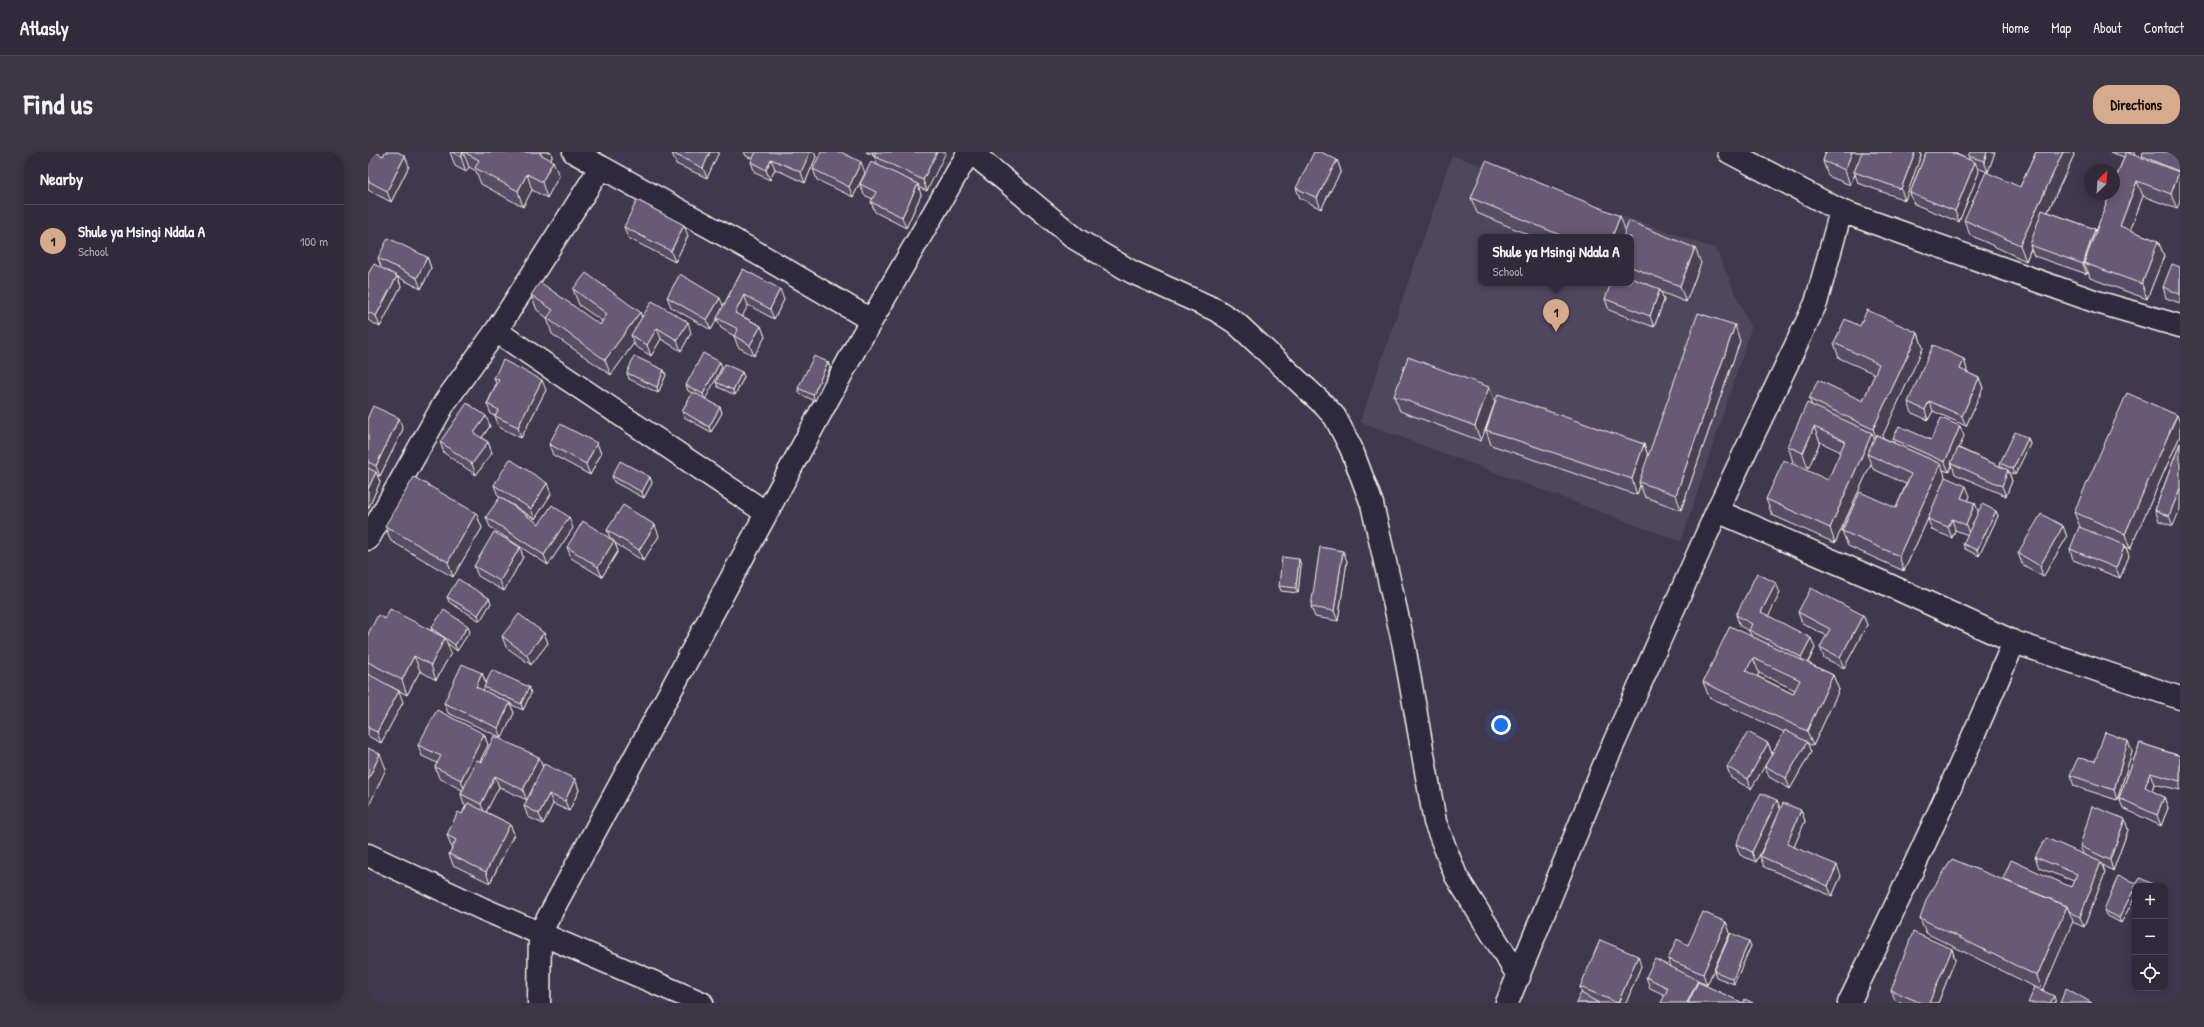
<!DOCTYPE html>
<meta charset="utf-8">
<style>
:root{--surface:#302a3a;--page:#3c3645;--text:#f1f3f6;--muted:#a8a7af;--line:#4b4654;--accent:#d6ab8b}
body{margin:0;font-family:"Patrick Hand",sans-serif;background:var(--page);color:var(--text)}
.controls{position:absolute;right:12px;bottom:12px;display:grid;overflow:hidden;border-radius:8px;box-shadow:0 2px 10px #0003}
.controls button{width:36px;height:36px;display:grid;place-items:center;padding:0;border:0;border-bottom:1px solid var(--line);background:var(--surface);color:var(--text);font:20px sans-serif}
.compass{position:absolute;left:1716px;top:12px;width:36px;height:36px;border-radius:50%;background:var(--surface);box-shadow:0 2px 10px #0003;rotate:25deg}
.you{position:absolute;left:1133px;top:573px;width:14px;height:14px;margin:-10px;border:3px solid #fff;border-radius:50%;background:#1a73e8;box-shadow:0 0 0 6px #1a73e833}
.badge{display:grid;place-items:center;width:26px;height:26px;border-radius:50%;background:var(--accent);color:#111;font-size:13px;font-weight:700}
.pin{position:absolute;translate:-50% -33px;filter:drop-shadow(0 1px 2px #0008)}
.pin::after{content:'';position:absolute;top:21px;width:14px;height:12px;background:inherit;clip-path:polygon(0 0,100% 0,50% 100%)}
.popup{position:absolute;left:1110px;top:82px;width:156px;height:52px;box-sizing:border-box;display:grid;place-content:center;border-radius:8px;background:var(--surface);filter:drop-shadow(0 1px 3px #0005);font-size:13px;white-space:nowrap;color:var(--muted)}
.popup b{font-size:15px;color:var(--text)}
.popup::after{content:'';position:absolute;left:50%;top:100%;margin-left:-8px;border:8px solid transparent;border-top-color:var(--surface)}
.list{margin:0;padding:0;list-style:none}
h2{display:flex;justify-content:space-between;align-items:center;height:52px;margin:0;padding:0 16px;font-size:17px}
h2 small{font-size:13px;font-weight:400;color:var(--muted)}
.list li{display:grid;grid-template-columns:26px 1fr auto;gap:12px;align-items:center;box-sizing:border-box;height:72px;padding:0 16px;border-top:1px solid var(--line)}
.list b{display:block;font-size:15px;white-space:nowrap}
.list p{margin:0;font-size:13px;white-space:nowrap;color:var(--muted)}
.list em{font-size:13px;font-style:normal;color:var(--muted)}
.icon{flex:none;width:22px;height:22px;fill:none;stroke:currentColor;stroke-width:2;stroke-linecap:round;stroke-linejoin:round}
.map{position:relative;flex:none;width:1812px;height:851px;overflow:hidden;border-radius:16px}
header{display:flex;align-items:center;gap:24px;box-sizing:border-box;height:56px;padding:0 20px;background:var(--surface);border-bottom:1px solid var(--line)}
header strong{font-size:19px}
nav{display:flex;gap:22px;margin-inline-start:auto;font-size:14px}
.intro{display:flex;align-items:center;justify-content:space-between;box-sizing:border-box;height:96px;padding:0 24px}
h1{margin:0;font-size:28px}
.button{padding:10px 18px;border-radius:16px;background:var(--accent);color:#111;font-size:14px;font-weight:700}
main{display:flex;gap:24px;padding:0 24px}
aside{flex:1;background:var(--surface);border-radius:16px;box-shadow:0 2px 10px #0003}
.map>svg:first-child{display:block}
</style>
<header>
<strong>Atlasly</strong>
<nav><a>Home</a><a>Map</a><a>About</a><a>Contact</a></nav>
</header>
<div class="intro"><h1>Find us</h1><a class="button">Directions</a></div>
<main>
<aside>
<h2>Nearby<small></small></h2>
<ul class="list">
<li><span class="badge">1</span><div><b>Shule ya Msingi Ndala A</b><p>School</p></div><em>100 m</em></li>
</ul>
</aside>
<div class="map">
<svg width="1812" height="851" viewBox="0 0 1812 851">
<rect width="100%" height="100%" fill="#40384e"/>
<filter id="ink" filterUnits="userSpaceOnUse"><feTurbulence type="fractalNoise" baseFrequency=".025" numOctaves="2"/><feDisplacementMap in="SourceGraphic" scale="8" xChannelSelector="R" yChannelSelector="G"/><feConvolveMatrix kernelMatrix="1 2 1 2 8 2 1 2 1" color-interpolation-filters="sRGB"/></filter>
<g filter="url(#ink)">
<path fill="#4f465d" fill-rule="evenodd" d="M1084 3 1348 97 1383 177 1313 390 992 270ZM1113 85H1263V131H1113Z"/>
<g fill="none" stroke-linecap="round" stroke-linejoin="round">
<defs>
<path id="minor" d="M603 0 708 87 764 120 848 158 868 171 955 252 967 265 983 296 1004 352 1036 494 1067 670 1088 724 1151 825
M1361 0 1473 59 1729 150 1812 174
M233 15 389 101 503 168
M128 179 397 360
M1349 359 1514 430 1646 490 1812 546
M0 387 77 250 128 179 233 15 206 0
M0 703 115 757 334 851
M171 851 172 781 488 195 601 0
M1139 851 1237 611 1349 359 1448 151 1473 59
M1481 851C1539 732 1594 612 1646 490"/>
</defs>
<use href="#minor" stroke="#f4f1e8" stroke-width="25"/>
<use href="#minor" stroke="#2f2a3d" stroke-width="22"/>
</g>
<path fill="#594d66" stroke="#f4f1e8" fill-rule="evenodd" d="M0 0 15 4 41 14 23 50 0 38Z
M82 0H183L184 5 183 8 191 24 179 46 164 38 155 55 113 32 108 19 101 15 98 20 87 14Z
M301 0H351L339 26 308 12 304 1Z
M376 0H446L448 5 437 31 407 17 402 28 387 21 383 10 385 7 378 4Z
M498 0H508L506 4Z
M548 0 559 39 550 35 553 43 538 76 507 60 503 50 505 47 496 43 492 32 510 13 506 4Z
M1456 0H1552L1553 3 1537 48 1490 31 1487 22 1482 33 1460 24 1455 9 1458 1Z
M1558 0H1589L1588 2 1602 8 1600 4 1627 0 1620 20 1609 16 1611 20 1591 70 1546 52 1542 41Z
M1668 0H1705L1706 3 1680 60 1727 77 1728 80 1756 5 1742 0H1767L1766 3 1775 6 1774 4 1809 0V57L1775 44 1762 78 1790 89 1796 104 1779 147 1722 126 1720 120 1719 122 1666 104 1663 97 1658 109 1602 83 1596 68 1652 35Z
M969 8 973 19 953 57 932 46 928 36Z
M445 17 497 21 485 45 449 28Z
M1103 46 1257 79 1333 111 1318 150 1293 140 1296 148 1286 175 1241 158 1237 147 1263 131V85H1166L1109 61Z
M256 75 320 84 307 110 260 86Z
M59 105 63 116 53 137 30 125 33 134 12 175 0 168V122L13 115 10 106Z
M1812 115V151L1798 146 1795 135Z
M375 117 416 148 406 167 380 153 374 164 393 174 397 185 386 204 370 195 366 184 353 176 349 167 343 178 303 155 299 145 355 154Z
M205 137 272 160 274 166 323 181 313 199 293 187 283 204 267 194 266 191 243 223 184 182 179 166 169 158 163 143 232 173 234 169 211 153Z
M1550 181 1555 196 1514 285 1526 291 1525 287 1563 288 1596 284 1591 296 1633 315 1632 311 1660 286 1662 292 1647 323 1641 320 1644 329 1638 344 1587 322 1584 313 1581 320 1575 318 1577 325 1602 344 1600 349 1607 351 1610 360 1628 359 1630 364 1611 404 1597 397 1595 392 1600 383 1587 378 1584 386 1564 378 1560 367 1563 360 1536 419 1480 394 1474 379 1528 356 1538 332 1505 317 1503 312 1467 391 1404 363 1398 347 1460 328 1473 300 1452 290 1440 317 1425 310 1420 294 1444 254 1441 247 1495 249 1507 222 1471 206 1466 191Z
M1372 189 1313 358 1277 345 1272 333 1269 343 1123 293 1118 278 1126 252 1113 289 1032 259 1026 244 1121 235 1127 250 1276 292 1280 304Z
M1596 207 1599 218 1598 220 1611 226 1615 236 1598 274 1565 259 1560 268 1544 261 1540 250Z
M352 210 354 215 337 247 352 255 354 261 343 280 316 265 314 259 324 241 320 239 318 233Z
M460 210 462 216 447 249 432 242 430 236Z
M296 218 298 223 290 241 261 227 259 221Z
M374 220 376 225 367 243 350 235 348 230Z
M126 226 178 238 153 286 131 275 127 264 123 262 119 252 128 232Z
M0 265 35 277 12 324 9 323 12 330 0 357Z
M1812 271V284L1762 397 1758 395 1761 404 1752 426 1705 408 1702 397 1712 375 1706 360Z
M122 274 114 286 120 290 124 301 108 323 76 301 72 290Z
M229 291 233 302 222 323 185 303 181 292Z
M1812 291 1805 374 1791 369 1787 358Z
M244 324 282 325 284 331 276 346 246 330Z
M126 333 183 342 167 367 130 344Z
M108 361 114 376 85 425 23 389 17 374Z
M118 365 171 372 205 376 180 413 122 375Z
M1695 374 1699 385 1675 425 1654 412 1650 401Z
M239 378 291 384 275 409 247 391 250 399 234 425 203 406 199 395 242 386Z
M152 395 155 405 136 439 110 424 106 414Z
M979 409 970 469 947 465 943 455Z
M933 413 930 441 913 439 911 434Z
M1412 441 1400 464 1447 496 1440 511 1465 523 1471 538 1445 594 1439 591 1443 600 1422 637 1401 625 1397 614 1404 602 1383 637 1363 626 1359 615 1400 591 1404 602 1416 580 1341 545 1335 530 1384 485 1381 479 1372 474 1368 463ZM1391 521 1427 538 1425 542 1389 524Z
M79 445 123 451 112 469 81 450Z
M1430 460 1495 463 1499 473 1476 516 1456 506 1452 495 1459 484 1434 471Z
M17 467 64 479 63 476 102 479 89 499 79 491 83 501 68 528 52 519 39 543 18 532 35 550 13 591 0 584V482Z
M176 481 180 491 163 513 138 495 134 484Z
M114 521 118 531 163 541 155 558 142 552 146 561 134 586 80 561 76 551Z
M116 582 120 593 112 609 114 610 171 605 175 616 207 627 211 638 201 659 185 652 175 672 160 665 156 654 159 648 131 635 118 660 142 672 146 682 122 731 85 713 81 702 85 695 83 694 79 683 94 662 98 653H96L93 642 94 638 71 626 67 615 69 611 54 604 50 593Z
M1772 591 1812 604V638L1786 632 1784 639 1796 645 1800 656 1793 674 1755 656 1751 646Z
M1764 600 1749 648 1706 634 1702 623 1727 609Z
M1409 648 1412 658H1433L1437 669 1426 695 1473 724 1464 744 1396 715 1392 704 1404 678 1388 710 1372 703 1368 692Z
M1760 678 1745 719 1735 713 1737 721 1716 775 1704 770 1675 839 1558 781 1552 766 1635 728V727L1703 735 1706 729 1671 716 1667 705 1715 702 1712 694Z
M1769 731 1767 734V745L1753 771 1738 763 1736 758Z
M1358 770 1362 781 1339 833 1330 829V830L1297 843 1282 836 1278 825 1303 815 1300 807 1320 793Z
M1383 794 1366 832 1348 825 1346 819Z
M1584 797 1587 808 1570 851H1533L1527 848 1523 838Z
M1273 814 1258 851H1208L1214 842 1212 835Z"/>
<path fill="#483f53" stroke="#f4f1e8" d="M95 0 101 15 98 20 93 5Z
M173 0H183L184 5 178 17 172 2Z
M342 0H351L339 26 335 16Z
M442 0H446L448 5 437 31 433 20Z
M504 0H508L506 4Z
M569 0H578L559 39 555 28Z
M1484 0H1496L1486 20 1487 22 1482 33 1477 18Z
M1547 0H1552L1553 3 1537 48 1533 37Z
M1619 0H1627L1620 20 1616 9Z
M1695 0H1705L1706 3 1664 94 1662 93 1663 96 1658 109 1652 93Z
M1761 0H1767L1764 8Z
M37 4 41 14 23 50 19 39Z
M403 7 407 17 402 28 398 18Z
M969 8 973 19 953 57 949 46Z
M185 9 191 24 179 46 174 30Z
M493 10 497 21 485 45 481 35Z
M1607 10 1611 20 1591 70 1587 59Z
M1812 14V49L1809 57 1803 42Z
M159 22 164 38 155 55 150 39Z
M1769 29 1775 44 1758 90 1752 74Z
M550 32 553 43 538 76 534 65Z
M1252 64 1258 80 1255 85H1244Z
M316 73 320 84 307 110 303 99Z
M1727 77 1731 88 1716 111 1720 120 1719 122 1715 112Z
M1790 89 1796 104 1779 147 1774 132Z
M1327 96 1333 111 1318 150 1312 134Z
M59 105 63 116 53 137 49 126Z
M29 124 33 134 12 175 8 164Z
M412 137 416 148 406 167 402 157Z
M1292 137 1296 148 1286 175 1282 164Z
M376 143 380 153 371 171 367 161Z
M352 146 356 156 349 166V167L343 178 339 168Z
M272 160 277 176 263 183 266 191 243 223 237 208Z
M320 170 323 181 313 199 309 188Z
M1367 173 1372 189 1313 358 1308 343Z
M393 174 397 185 386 204 382 193Z
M289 176 293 187 283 204 279 193Z
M1550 181 1555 196 1511 292 1505 277Z
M1596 207 1599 218 1595 227 1592 217Z
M352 210 354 215 337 248 335 242Z
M460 210 462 216 447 249 445 243Z
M296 218 298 223 290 241 289 235Z
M374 220 376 225 367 243 365 238Z
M1611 226 1615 236 1598 274 1594 264Z
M174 228 178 238 153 286 150 275Z
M1121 235 1127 250 1113 289 1107 274Z
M1561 249 1565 259 1560 268 1557 258Z
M352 255 354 261 343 280 341 275Z
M1809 263 1812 271V284L1762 397 1757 382Z
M118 264 122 274 110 291 106 281Z
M31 266 35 277 12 324 8 314Z
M1592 274 1596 284 1585 312 1583 311 1584 313 1581 320 1577 310Z
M1446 275 1452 290 1440 317 1435 301Z
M1504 281 1510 296 1499 302 1503 312 1467 391 1462 376Z
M1660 286 1662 292 1647 323 1645 317Z
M120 290 124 301 108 323 104 312Z
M229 291 233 302 222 323 218 312Z
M1276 292 1281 307 1271 330 1272 333 1269 343 1264 327Z
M1573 312 1578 327 1536 419 1531 404Z
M1640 318 1644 329 1638 344 1634 334Z
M8 320 12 330 0 357V337Z
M282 325 284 331 276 346 274 340Z
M179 331 183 342 167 367 163 357Z
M1598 334 1602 344 1597 356 1593 346Z
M1812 336V357L1805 374 1801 364Z
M1607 351 1611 362 1602 384 1598 373Z
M1628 359 1630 364 1611 404 1609 398Z
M108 361 114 376 85 425 80 410Z
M201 365 205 376 180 413 176 403Z
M1584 367 1587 378 1584 386 1580 375Z
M287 373 291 384 275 409 271 398Z
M1695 374 1699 385 1675 425 1672 414Z
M246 389 250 399 234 425 230 415Z
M1757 393 1761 404 1752 426 1748 416Z
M152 395 155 405 136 439 132 429Z
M975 399 979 409 970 469 966 459Z
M931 407 933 413 930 441 928 436Z
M1408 431 1412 441 1397 471 1393 460Z
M121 446 123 451 112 469 110 463Z
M1495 463 1499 473 1476 516 1472 506Z
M100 474 102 479 89 499 87 493Z
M176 481 180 491 163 513 159 503Z
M77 486 83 501 68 528 63 513Z
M1443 486 1447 496 1437 515 1433 505Z
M46 504 52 519 39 543 34 528Z
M1385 506 1391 521 1384 535 1378 519Z
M114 521 118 532 112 545 108 535Z
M1465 523 1471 538 1445 594 1439 579Z
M161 535 163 541 155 558 153 552Z
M31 539 35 550 13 591 9 580Z
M142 551 146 561 134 586 130 576Z
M116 582 120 593 97 639 93 628Z
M1760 589 1764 600 1749 648 1746 638Z
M1439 590 1443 600 1422 637 1418 626Z
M1400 591 1404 602 1383 637 1380 627Z
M12 602 18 617 0 656V628Z
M171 605 175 616 159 649 155 638Z
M1782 621 1786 632 1781 646 1777 635Z
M127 624 131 635 117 662 113 652Z
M207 627 211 638 201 659 197 649Z
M181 642 185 652 175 672 171 662Z
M1796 645 1800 656 1793 674 1789 663Z
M1409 648 1413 659 1388 710 1384 700Z
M1433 658 1437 669 1423 702 1419 692Z
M1757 667 1760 678 1745 719 1742 708Z
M142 672 146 682 122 731 118 720Z
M1733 710 1737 721 1716 775 1712 765Z
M1469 713 1473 724 1464 744 1460 734Z
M1765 739 1767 745 1753 771 1751 766Z
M1699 754 1705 769 1675 839 1669 824Z
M1358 770 1362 781 1339 833 1335 822Z
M1381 789 1383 794 1366 832 1365 827Z
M1584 797 1587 808 1570 851H1561Z
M1270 804 1273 814 1258 851H1250Z
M1330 828 1334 838 1328 851H1319Z
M1686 844 1688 851H1682Z"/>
<path fill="#675a77" stroke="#f4f1e8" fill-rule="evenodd" d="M0 0H7L15 4 17 0H30L37 4 19 39 0 29Z
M84 0H95L93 5Z
M96 0H173L172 2 185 9 174 30 159 22 150 39 107 16 111 8Z
M304 0H342L335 16 304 1Z
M388 0H442L433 20 403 7 398 18 383 10Z
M453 0H473L493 10 481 35 445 17Z
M508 0H569L555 28 506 4Z
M946 0H953L969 8 949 46 928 36Z
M1458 0H1484L1477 18 1455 9Z
M1494 0H1547L1533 37 1486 20Z
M1558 0H1582L1607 10 1587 59 1542 41Z
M1602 0H1619L1616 9 1600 4Z
M1668 0H1695L1652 93 1596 68 1618 20 1652 35Z
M1758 0 1811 20 1803 42 1769 29 1752 74 1790 89 1774 132 1716 111 1742 42H1746V32Z
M1775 0H1809L1812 1V14L1810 19 1774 4Z
M1118 9 1252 64 1244 85H1197L1103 46Z
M503 10 550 32 534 65 503 50 508 40 492 32Z
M269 48 316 73 303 99 256 75Z
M1674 58 1727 77 1715 112 1662 93Z
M1261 69 1327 96 1312 134 1263 115V85H1255Z
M20 86 59 105 49 126 10 106Z
M6 112 29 124 8 164 0 160V122Z
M1804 112 1812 115V142L1795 135Z
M375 117 412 137 402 157 376 143 367 161 393 174 382 193 366 184 370 177 349 166Z
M218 121 272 160 237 208 179 166 185 158 163 143 172 130 232 173 239 162 205 137Z
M312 122 352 146 339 168 299 145Z
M1263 126 1292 137 1282 164 1237 147 1243 131H1263Z
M284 149 320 170 309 188 289 176 279 193 263 183Z
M1499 158 1550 181 1505 277 1441 247 1450 228 1495 249 1511 212 1466 191 1477 167 1492 174Z
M1330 161 1367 173 1308 343 1271 330Z
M1565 193 1596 207 1592 217 1611 226 1594 264 1561 249 1557 258 1540 250Z
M335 201 352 210 335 242 318 233Z
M266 204 296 218 289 235 259 221Z
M446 204 460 210 445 243 430 236Z
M1040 205 1121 235 1107 274 1026 244Z
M135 208 174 228 150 275 127 264 131 258 119 252 131 228 126 226Z
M357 212 374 220 365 238 348 230Z
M325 240 352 255 341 275 314 259Z
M1759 241 1809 263 1757 382 1706 360Z
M1130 242 1276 292 1264 327 1118 278Z
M99 251 118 264 106 281 120 290 104 312 72 290Z
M1439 251 1504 281 1462 376 1398 347 1416 308 1460 328 1477 289 1446 275 1435 301 1420 294Z
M5 254 31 266 8 314 0 310V265Z
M1573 266 1592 274 1577 310 1525 287 1531 274 1563 288Z
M192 272 229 291 218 312 181 292Z
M1647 280 1660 286 1645 317 1632 311Z
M1508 283 1573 312 1531 404 1474 379 1492 340 1528 356 1543 322 1499 302Z
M1812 291V336L1801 364 1787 358Z
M1590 296 1640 318 1634 334 1583 311Z
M142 307 179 331 163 357 126 333Z
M252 309 282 325 274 340 244 324Z
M0 316 8 320 0 337Z
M46 325 108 361 80 410 17 374Z
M1577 325 1598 334 1593 346 1607 351 1598 373 1584 367 1580 375 1560 367Z
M132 345 171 372 184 353 201 365 176 403 118 365Z
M1614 352 1628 359 1609 398 1595 392Z
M255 353 287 373 271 398 239 378Z
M1673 362 1695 374 1672 414 1650 401Z
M215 369 246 389 230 415 199 395Z
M1711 375 1757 393 1748 416 1702 397Z
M126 380 152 395 132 429 106 414Z
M952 395 975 399 966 459 943 455Z
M914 405 931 407 928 436 911 434Z
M1389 421 1408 431 1393 460 1443 486 1433 505 1381 478 1384 472 1368 463Z
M90 427 121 446 110 463 79 445Z
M1443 436 1495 463 1472 506 1452 495 1462 477 1430 460Z
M22 457 77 486 63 513 46 504 34 528 0 510V482L10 463 17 467Z
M76 458 100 474 87 493 63 476Z
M151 462 176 481 159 503 134 484Z
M1362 474 1465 523 1439 579 1335 530ZM1385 506 1432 528 1425 542 1378 519Z
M94 512 114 521 108 535 142 551 130 576 76 551Z
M124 518 161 535 153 552 116 535Z
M0 522 31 539 9 580 0 576Z
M69 558 116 582 93 628 67 615 73 604 50 593Z
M1417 578 1439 590 1418 626 1397 614Z
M1380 580 1400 591 1380 627 1359 615Z
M1737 580 1760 589 1746 638 1702 623 1710 606 1727 609Z
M126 584 171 605 155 638 127 624 113 652 93 642 109 608 114 610Z
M1772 591 1812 604V629L1782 621 1777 635 1796 645 1789 663 1751 646Z
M0 596 12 602 0 628Z
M176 612 207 627 197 649 181 642 171 662 156 654Z
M1393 641 1409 648 1384 700 1368 692Z
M100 651 142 672 118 720 81 702 88 688 79 683 90 660 94 662Z
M1415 651 1433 658 1419 692 1469 713 1460 734 1392 704Z
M1724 654 1757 667 1742 708 1712 694Z
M1678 686 1733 710 1712 765 1701 759 1699 754 1650 734 1635 727 1643 708 1703 735 1709 722 1667 705Z
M1584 707 1699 754 1669 824 1552 766 1559 746Z
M1750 724 1769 731 1772 726 1789 734H1767V740L1765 739 1751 766 1736 758Z
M1335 760 1358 770 1335 822 1300 807 1309 787 1320 793Z
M1545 780 1584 797 1561 851H1553L1523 838Z
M1363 781 1381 789 1365 827 1346 819Z
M1232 788 1270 804 1250 851 1212 835Z
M1287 807 1330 828 1319 851H1293L1300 836 1278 825Z
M1330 830 1375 851H1320Z
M1667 835 1686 844 1682 851H1660Z
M1698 836 1724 851H1692Z
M1213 841 1231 851H1208Z
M1377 847 1385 851H1375Z"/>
</g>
</svg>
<div class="controls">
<button>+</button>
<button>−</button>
<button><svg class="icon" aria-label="locate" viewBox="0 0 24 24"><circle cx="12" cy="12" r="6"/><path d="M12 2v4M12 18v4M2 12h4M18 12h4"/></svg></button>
</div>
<svg class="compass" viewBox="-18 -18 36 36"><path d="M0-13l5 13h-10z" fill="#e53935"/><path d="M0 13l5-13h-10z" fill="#a8a7af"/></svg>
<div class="you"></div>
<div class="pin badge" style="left:1188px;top:180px">1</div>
<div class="popup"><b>Shule ya Msingi Ndala A</b>School</div>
</div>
</main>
